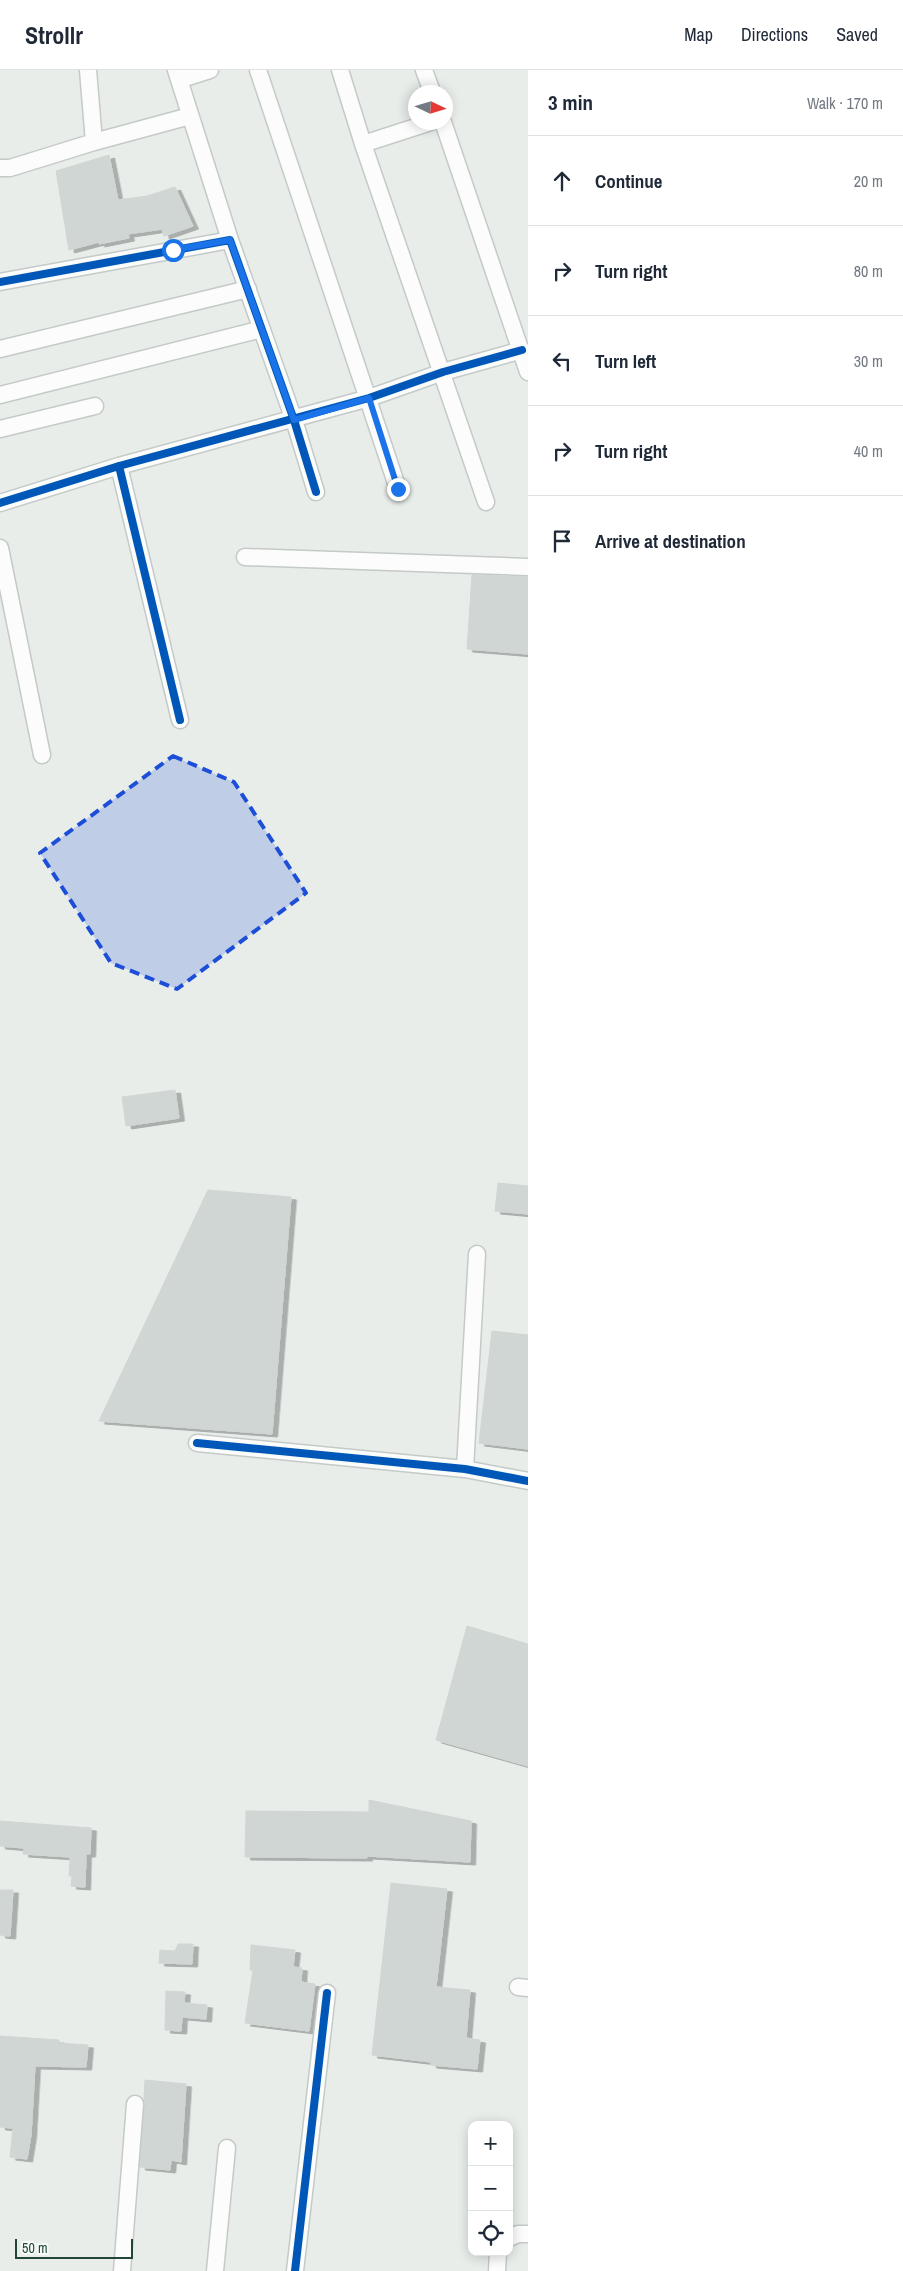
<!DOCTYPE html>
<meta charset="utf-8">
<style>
:root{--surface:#fff;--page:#f6f6f7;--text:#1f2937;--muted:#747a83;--line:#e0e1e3}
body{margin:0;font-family:"Archivo Narrow",sans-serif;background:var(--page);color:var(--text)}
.controls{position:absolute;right:15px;bottom:15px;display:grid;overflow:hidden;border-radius:10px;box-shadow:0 2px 12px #0003}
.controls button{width:45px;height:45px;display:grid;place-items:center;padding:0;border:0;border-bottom:1px solid var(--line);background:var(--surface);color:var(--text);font:25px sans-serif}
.compass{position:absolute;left:408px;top:15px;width:45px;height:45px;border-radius:50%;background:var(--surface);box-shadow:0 2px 12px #0003;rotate:94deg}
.scale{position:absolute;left:15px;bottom:12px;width:118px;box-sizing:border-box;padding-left:5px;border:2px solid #214537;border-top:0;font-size:14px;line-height:18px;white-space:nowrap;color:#214537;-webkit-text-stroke:4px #f7fbf8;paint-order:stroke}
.stop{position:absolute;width:15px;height:15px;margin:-11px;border:4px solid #1a73e8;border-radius:50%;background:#fff}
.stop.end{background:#1a73e8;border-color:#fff;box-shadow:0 1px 5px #0008}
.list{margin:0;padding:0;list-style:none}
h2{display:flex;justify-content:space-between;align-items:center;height:65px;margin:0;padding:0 20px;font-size:21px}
h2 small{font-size:16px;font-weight:400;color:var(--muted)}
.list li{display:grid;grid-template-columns:32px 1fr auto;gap:15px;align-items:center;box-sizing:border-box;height:90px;padding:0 20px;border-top:1px solid var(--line)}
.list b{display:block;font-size:19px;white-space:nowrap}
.list em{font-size:16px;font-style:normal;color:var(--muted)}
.icon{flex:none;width:28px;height:28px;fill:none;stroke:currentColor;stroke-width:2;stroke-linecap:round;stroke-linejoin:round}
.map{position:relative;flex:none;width:528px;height:2201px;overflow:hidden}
header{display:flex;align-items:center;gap:30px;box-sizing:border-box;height:70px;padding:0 25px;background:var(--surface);border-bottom:1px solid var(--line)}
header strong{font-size:24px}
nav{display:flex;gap:28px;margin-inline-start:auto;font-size:18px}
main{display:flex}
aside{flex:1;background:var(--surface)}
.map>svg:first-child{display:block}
</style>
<header>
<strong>Strollr</strong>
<nav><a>Map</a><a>Directions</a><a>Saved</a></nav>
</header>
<main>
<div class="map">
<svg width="528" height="2201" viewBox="0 0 528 2201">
<defs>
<filter id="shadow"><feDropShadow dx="5.5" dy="3" stdDeviation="0" flood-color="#0004"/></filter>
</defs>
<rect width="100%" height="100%" fill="#e8edea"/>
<path fill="#d0d6d3" stroke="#d0d6d3" filter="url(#shadow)" d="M109 85 118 130 147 126 175 117 193 156 164 166 162 159 128 164 129 168 99 174V172L69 180 56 101Z
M472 505 528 507V584L467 579Z
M175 1020 179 1048 126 1056 122 1027Z
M498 1113 528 1116V1144L495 1141Z
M208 1120 291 1127 272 1364 99 1351Z
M492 1261 528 1265V1379L479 1373Z
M467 1556 528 1574V1696L436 1670Z
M369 1730 471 1751 470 1792 367 1786V1788L245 1787 246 1741 369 1742Z
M0 1751 91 1758 90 1784H86L85 1817 71 1816 72 1806H69L70 1787 23 1784 24 1778 0 1776Z
M391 1813 447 1819 436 1917 470 1920 466 1968 480 1970 477 1999 431 1995V1992L372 1985Z
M0 1820H13L10 1866 0 1865Z
M178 1874H193L192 1894 159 1893 160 1880 175 1881Z
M251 1875 295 1880 293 1897 302 1898 301 1912 315 1914 309 1961 245 1953 253 1900H250Z
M166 1921 185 1922 184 1933 207 1935 206 1949 182 1947 181 1961 165 1960Z
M0 1966 59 1970V1973L88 1975 86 1997 35 1996 31 2065 27 2089 10 2087 13 2058 0 2057Z
M145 2010 186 2014 181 2092 171 2090 170 2100 140 2097Z"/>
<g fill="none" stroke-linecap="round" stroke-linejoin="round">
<defs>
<path id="minor" d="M88 0 94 72
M176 0 230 170
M258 0 398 419
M340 0 363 74 486 432
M424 0 432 22
M179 10 210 0
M443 52 528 302
M363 74 431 52
M0 98H10L94 72 190 46
M0 212 230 170 294 350 316 422
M0 279 248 219
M0 325 262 259
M0 359 95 336
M119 396 180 650
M0 433 119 396 369 328 443 302 522 280
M0 478 42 685
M245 487 528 497
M197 1373 465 1399 528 1411
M465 1399 477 1184
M518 1917 528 1918
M509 2168 518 2164H528
M122 2201 135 2034
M215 2201 227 2078
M295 2201 327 1923
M497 2201 498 2182"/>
</defs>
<use href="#minor" stroke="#c4cac7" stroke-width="19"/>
<use href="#minor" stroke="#fcfcfc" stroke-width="16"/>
<defs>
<path id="cycleway" d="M0 212 230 170 294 350 316 422
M119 396 180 650
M0 433 119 396 369 328 443 302 522 280
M197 1373 465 1399 528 1411
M295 2201 327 1923"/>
</defs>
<use href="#cycleway" stroke="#f7fbf8" stroke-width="11"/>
<use href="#cycleway" stroke="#0057b8" stroke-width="8"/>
</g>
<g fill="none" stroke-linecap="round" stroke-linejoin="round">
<path stroke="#1a73e8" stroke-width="6" d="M173 180 230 170 294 350 369 328 398 419"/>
</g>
<path fill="#1d4ed8" fill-opacity="0.2" stroke="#1d4ed8" stroke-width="4" stroke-dasharray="10 6" stroke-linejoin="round" d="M173 686 234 712 306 823 177 919 111 893 40 783Z"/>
</svg>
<div class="controls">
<button>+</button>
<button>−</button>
<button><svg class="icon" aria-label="locate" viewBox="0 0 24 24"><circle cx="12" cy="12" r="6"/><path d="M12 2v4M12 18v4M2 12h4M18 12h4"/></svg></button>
</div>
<svg class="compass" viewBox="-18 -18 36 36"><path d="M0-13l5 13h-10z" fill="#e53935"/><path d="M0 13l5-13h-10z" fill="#747a83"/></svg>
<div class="scale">50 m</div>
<div class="stop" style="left:173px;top:180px"></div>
<div class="stop end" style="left:398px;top:419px"></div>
</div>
<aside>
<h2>3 min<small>Walk · 170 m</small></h2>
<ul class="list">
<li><svg class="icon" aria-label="ahead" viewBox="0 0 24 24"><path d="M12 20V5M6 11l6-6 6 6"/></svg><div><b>Continue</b></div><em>20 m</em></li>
<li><svg class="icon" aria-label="right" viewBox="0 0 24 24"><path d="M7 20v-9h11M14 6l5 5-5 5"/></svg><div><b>Turn right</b></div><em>80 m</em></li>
<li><svg class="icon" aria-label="left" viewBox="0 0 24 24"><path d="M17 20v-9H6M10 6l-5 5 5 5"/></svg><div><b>Turn left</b></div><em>30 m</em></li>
<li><svg class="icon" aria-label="right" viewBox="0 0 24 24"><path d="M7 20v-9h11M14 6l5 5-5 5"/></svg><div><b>Turn right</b></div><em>40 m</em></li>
<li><svg class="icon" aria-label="arrive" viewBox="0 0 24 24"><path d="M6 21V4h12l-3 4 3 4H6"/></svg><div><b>Arrive at destination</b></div></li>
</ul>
</aside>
</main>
